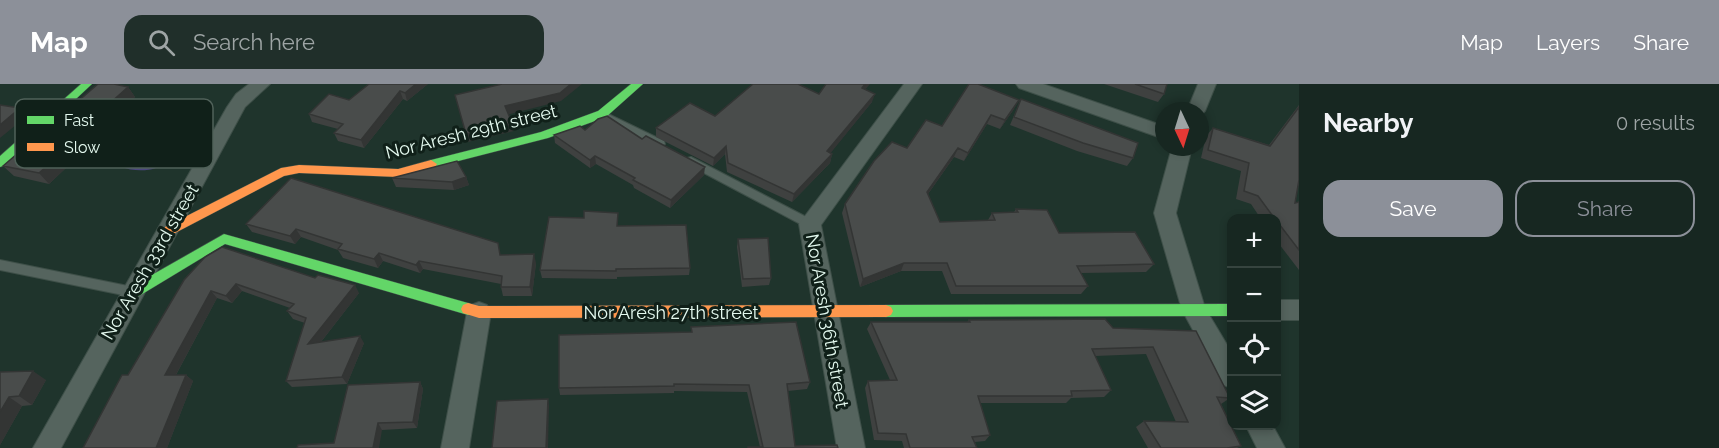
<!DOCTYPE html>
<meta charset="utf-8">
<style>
:root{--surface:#172721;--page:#202f2a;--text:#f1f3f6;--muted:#9ea5a5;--line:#36443f;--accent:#8c9099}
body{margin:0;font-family:Raleway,sans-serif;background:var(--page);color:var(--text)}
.controls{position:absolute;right:18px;bottom:18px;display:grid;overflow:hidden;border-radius:12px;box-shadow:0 3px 9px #0003}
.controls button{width:54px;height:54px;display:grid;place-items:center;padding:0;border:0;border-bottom:2px solid var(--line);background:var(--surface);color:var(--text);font:30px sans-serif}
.compass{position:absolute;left:1155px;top:18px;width:54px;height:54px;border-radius:50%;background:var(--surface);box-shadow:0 3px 9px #0003;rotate:176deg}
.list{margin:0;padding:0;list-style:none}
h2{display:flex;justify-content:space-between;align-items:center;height:78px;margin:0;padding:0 24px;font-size:26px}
h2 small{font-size:20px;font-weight:400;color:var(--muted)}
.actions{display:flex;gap:12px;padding:18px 24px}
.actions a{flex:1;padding:14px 0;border:2px solid var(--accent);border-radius:18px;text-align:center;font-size:21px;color:var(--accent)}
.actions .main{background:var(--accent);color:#fff}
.icon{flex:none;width:33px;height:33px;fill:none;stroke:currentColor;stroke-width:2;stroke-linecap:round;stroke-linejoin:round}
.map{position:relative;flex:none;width:1299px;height:364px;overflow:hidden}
header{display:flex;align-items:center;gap:36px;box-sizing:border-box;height:84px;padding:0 30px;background:var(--accent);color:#fff}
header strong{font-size:28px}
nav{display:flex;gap:33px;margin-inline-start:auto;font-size:21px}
.search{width:420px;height:54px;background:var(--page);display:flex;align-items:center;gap:15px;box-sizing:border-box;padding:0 21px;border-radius:18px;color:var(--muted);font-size:22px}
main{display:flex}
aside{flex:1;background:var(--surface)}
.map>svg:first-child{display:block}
</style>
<header>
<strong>Map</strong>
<div class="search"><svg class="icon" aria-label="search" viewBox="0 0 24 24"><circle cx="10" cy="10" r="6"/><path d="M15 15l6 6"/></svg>Search here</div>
<nav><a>Map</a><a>Layers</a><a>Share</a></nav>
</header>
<main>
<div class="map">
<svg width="1299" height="364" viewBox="0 0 1299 364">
<rect width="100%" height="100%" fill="#1f342c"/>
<path fill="#4a477d" d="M133 61 159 64 170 76C155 91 118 90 108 71L116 64Z"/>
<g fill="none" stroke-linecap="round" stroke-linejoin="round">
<defs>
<path id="lane" d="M602 27 664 57 665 60 660 64 656 63 598 32V28Z
M691 73 814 137 816 140 814 143H806L687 80 686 77 687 74Z
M0 176 133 203 137 204 139 208 137 212 133 213 0 186Z"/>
<path id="street" d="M249 0H270L245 23 61 364H33L227 23 236 10Z
M904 0H922L821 141 865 364H837L799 140Z
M1016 0H1043L1164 42V55L1019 4Z
M1198 0H1216L1205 27 1200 32V27H1187Z
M1172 63H1192L1176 129 1205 224 1232 269V304L1223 301 1182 226 1154 129Z
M1276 216H1299V236H1276Z
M479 218 487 221 491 228 469 364H441L467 228 471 221Z
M1246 342H1273L1285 364H1257Z"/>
<path id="fast" d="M81 0H92L4 82 0 83V72Z
M631 0H643L606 33 548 54 431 84 425 80 431 76 541 48 598 27Z
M224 150 468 219 473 221 475 225 473 229 468 231 225 160 139 212H129L127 208 129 204Z
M1232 220V232L886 233 881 231 879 227 881 223 886 221Z"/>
<path id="slow" d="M431 76 437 80 435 83 398 93 299 89 284 92 175 149 170 151 164 146 165 143 281 84 299 81 398 85Z
M468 219 479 222 886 221 891 223 893 227 891 231 886 233 479 234 463 229 461 225 463 221Z"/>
</defs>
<use href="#lane" stroke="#3e4f48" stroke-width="2"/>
<use href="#street" stroke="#3e4f48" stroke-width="2"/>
<use href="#fast" stroke="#3e4f48" stroke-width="1"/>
<use href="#slow" stroke="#3e4f48" stroke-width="1"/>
<use href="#lane" fill="#55645e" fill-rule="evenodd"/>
<use href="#street" fill="#55645e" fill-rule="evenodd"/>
<use href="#fast" fill="#63d668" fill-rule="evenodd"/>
<use href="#slow" fill="#ff974d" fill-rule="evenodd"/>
</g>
<path fill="#3f4140" d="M428 0 407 17 403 15 364 64 338 57 334 49 338 45 312 38 309 30 349 16Z
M1104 0H1167L1164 10 1158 18Z
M128 3 135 13 83 62 86 65 49 100 14 92 3 82Z
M865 5 872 18 830 69 832 70 830 79 792 118 727 88 725 70 713 82 656 53V44L819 10Z
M1021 15 1133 74 1127 82 1077 67 1010 41Z
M1299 21V97L1295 119 1299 118V186L1276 156V135H1261L1251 120 1236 115 1241 87 1201 74 1206 52 1213 44 1269 61Z
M1014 25 1000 45 987 40 964 77 954 73 928 110 940 138 988 136 992 129 1014 128 1016 125 1059 149 1154 180 1146 188 1081 189 1088 202 1081 210H951L942 187H901L860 203 842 129 845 120 907 64 942 42Z
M585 46 642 55 704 91 670 124 634 104 633 101 596 80 590 84 555 59 554 51Z
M466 93 469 101 454 106 396 103 392 94Z
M291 94 501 171 536 179 532 212H503L501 203V200L423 185 420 189 383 177 378 184 343 174 338 166 301 153 295 160 252 148 246 140Z
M618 142 690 184 689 191 617 193V195L542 194 540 186Z
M738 155 771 194 769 201 742 203 737 163Z
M184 196 359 209 321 258 364 259 347 300 292 303 286 297 305 239 293 235 287 227 290 224 242 207 232 219 217 214 176 291H186L193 297 167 364H83L128 291Z
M969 236 1113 244 1196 247 1230 314 1221 320 1241 362 1237 364H1148L1136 343 1144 337 1176 338 1146 270 1095 272 1111 306 1104 313 1071 314 1066 319H980L990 351 985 357 975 358 977 364H904L902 357 874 356 865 304 868 297 890 296 867 245 871 238H967Z
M691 243 810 298 807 305 788 307 795 362 760 363 747 308 674 307V309L560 311 559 304 691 248Z
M0 288 46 296 32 321 22 322 0 361Z
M420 298 423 305 417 344 382 346 334 359Z"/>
<path fill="#333534" d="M416 0H428L407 17 405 9Z
M571 0H582L561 17 506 31 505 22Z
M865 0H870L860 12 862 4Z
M128 3 135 13 83 62 86 65 49 100 39 89 71 54Z
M400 7 403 15 364 64 361 56Z
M875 10 872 18 825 76 827 67Z
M1019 16 1014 25 1000 45 1005 36Z
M20 24 27 32 0 54V41Z
M991 31 987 40 964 77 968 69Z
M512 39 514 47 468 58 466 50Z
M726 62 725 70 713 82 714 74Z
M958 64 954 73 923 117 927 108Z
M832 70 830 79 792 118 794 110Z
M595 72 596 80 590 84V76Z
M705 83 704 91 670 124 671 116Z
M466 93 469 101 454 106 452 98Z
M296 145 301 153 295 160 290 152Z
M379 169 383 177 378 184 374 175Z
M534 170 536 179 532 212 530 203Z
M419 177 423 185 420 189 416 181Z
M904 179 901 187 860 203 863 195Z
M236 200 242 207 232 219 226 212Z
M355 201 359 209 313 268 308 260Z
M211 207 217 214 172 298 165 291Z
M360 252 364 259 347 300 342 293Z
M33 287 46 296 32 321 19 312Z
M186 291 193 297 167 364H156Z
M420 298 423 305 417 344 413 338Z
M9 313 22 322 0 361V328Z
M548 315 549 322 548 364H546Z
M378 339 382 346 379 364H373Z"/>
<path fill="#494c4b" stroke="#333534" stroke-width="1.5" d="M98 0H114L128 3 71 54 77 55 39 89 3 82Z
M369 0H416L405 9 400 7 361 56 334 49 343 40 309 30 329 10 349 16Z
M502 0H571L560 9 505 22 512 39 466 50 455 11Z
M753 0H798L819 10 826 0H865L862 4 875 10 827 67 832 70 794 110 728 79 726 62 714 74 656 44 690 19 715 32Z
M969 0H978L1019 16 1005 36 991 31 968 69 958 64 927 108 940 138 995 136 992 129 1018 128 1016 125 1047 126 1059 149 1135 148 1154 180 1077 182 1088 202H956L947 179H904L863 195 845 120 874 77 892 58 907 64 926 36 942 42Z
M1135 0H1167L1164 10Z
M1021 15 1138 59 1133 74 1083 59 1014 33Z
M0 21 20 24 0 41Z
M1299 23V96L1295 119 1299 118V166L1276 136V135H1275L1258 112 1244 107 1249 79 1208 66 1213 44 1270 62Z
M607 32 642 55 646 52 705 83 671 116 633 96 635 94 595 72 590 76 554 51 580 42 585 46 598 35Z
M457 77 466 93 452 98 392 94Z
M291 94 498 159 500 171 534 170 530 203H501L502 192 419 177 416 181 379 169 374 175 338 165 342 160 296 145 290 152 246 140Z
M584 127 618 129 617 142 686 141 690 184 616 185V187L540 186 549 133 584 134Z
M768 154 771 194 743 195 738 155Z
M222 163 315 194 318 191 355 201 308 260 360 252 342 293 286 297 306 234 287 227 294 220 236 200 226 212 211 207 165 291H186L156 364H83L122 291H128L184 196 205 173Z
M1105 235 1113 244 1196 247 1230 314 1217 313 1241 362 1227 364H1161L1144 337 1188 338 1153 263 1092 265 1111 306 1071 307 1072 312H978L990 351 972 353 977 364H910L906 350 878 349 868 297 897 296 871 238H970L969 236Z
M796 238 810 298 787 300 795 362 837 361 838 364H748V363H763L749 301 674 300V302L559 304V251L692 248 691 243Z
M33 287 19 312 9 313 0 328V288Z
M420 298 413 338 378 339 373 364H297L298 361 334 359 348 301Z
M548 315 546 364H492L497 317Z"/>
<g text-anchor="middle" stroke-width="6" stroke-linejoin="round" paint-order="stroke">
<g font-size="18" fill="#e4f9ef" stroke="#102019">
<text transform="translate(471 48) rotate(-14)" y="6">Nor Aresh 29th street</text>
<text transform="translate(150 178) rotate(-60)" y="6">Nor Aresh 33rd street</text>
<text x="671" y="235">Nor Aresh 27th street</text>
<text transform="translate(827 237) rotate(80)" y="6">Nor Aresh 36th street</text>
</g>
</g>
<rect x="15" y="15" width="198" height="69" rx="9" fill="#102019" stroke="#506159" stroke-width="1.5"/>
<rect x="27" y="32" width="27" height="8" fill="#63d668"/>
<rect x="27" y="59" width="27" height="8" fill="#ff974d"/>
<g font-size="16" fill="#e4f9ef">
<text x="64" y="42">Fast</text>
<text x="64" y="69">Slow</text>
</g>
</svg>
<div class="controls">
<button>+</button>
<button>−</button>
<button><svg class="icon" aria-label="locate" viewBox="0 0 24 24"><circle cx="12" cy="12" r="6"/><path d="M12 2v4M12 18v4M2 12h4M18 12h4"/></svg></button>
<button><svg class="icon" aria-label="layers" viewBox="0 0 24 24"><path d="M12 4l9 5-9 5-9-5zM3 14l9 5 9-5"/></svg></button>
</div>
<svg class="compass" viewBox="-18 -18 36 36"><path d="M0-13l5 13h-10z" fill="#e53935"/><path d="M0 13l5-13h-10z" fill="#9ea5a5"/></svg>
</div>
<aside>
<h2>Nearby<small>0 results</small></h2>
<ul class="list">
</ul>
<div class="actions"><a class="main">Save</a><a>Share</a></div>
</aside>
</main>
